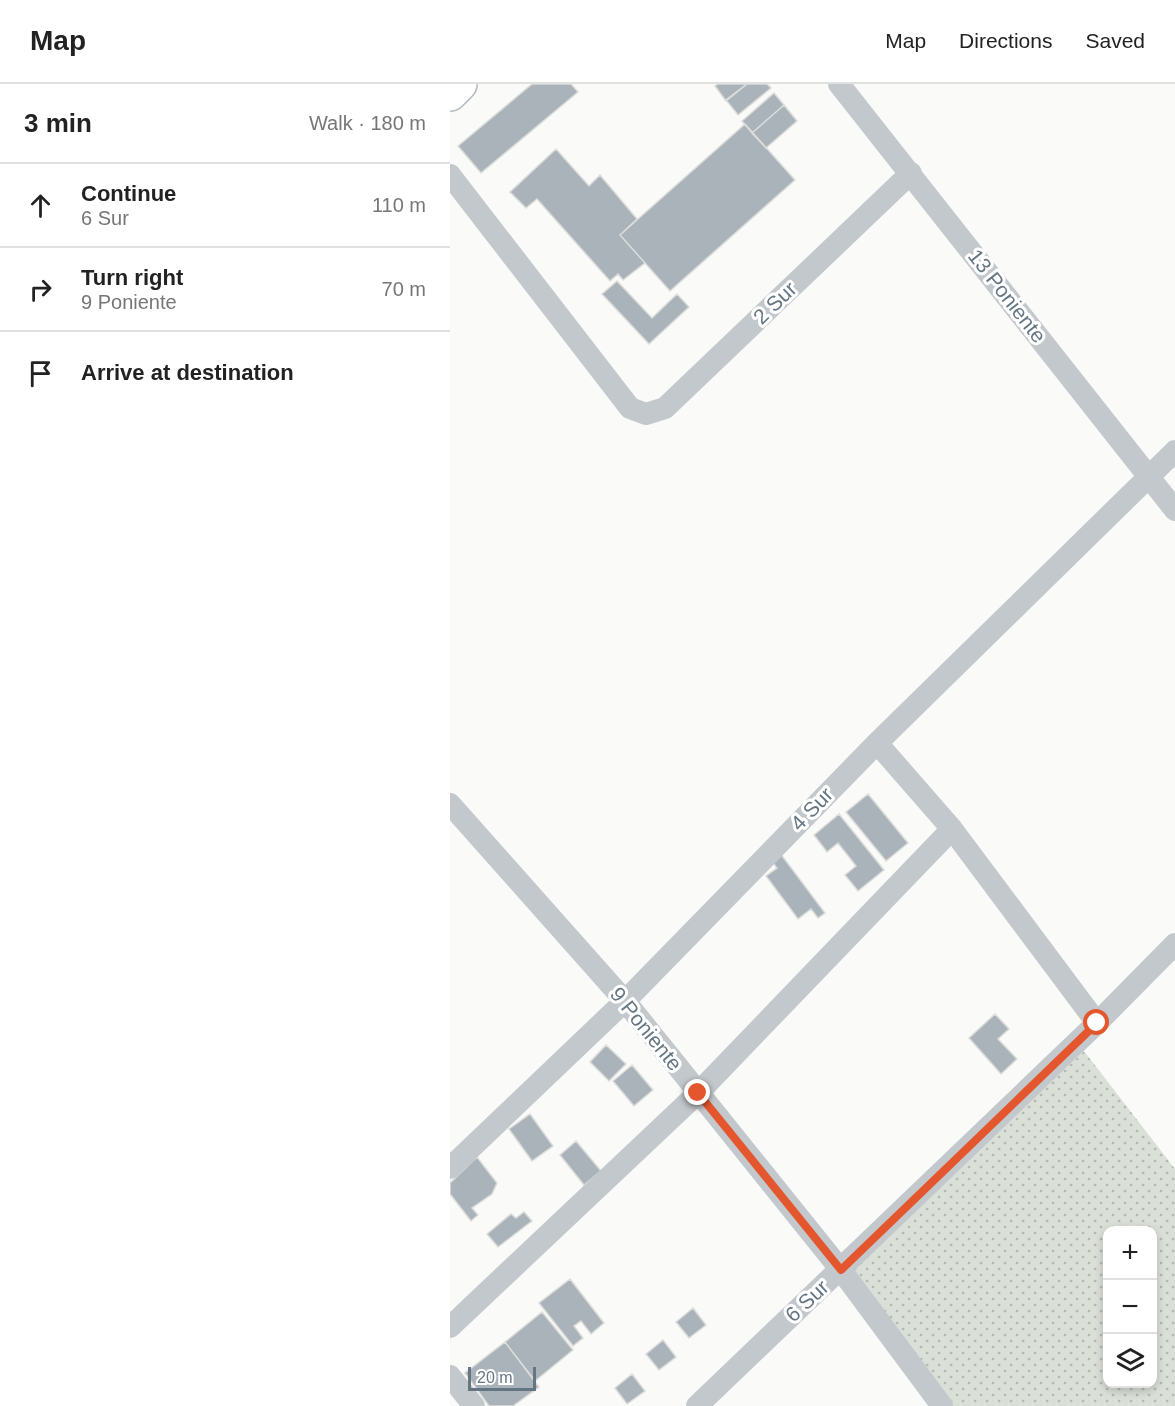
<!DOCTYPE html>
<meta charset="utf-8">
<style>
:root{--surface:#fff;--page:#f2f2f2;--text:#222;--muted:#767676;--line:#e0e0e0}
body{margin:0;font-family:Helvetica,sans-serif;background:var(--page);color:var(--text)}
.controls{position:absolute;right:18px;bottom:18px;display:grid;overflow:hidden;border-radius:12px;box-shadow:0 3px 9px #0003}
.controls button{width:54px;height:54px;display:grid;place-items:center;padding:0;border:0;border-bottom:2px solid var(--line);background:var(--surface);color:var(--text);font:30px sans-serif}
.scale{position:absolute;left:18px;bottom:15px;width:68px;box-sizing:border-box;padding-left:6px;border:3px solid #657683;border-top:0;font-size:16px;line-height:21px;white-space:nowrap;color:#657683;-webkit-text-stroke:4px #fff;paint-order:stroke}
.stop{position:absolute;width:18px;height:18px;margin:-14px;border:4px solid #e4572e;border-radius:50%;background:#fff}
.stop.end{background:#e4572e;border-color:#fff;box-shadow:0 2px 6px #0008}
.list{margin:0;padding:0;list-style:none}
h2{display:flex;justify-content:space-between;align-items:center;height:78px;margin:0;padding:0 24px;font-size:26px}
h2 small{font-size:20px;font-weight:400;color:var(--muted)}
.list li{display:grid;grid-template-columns:39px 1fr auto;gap:18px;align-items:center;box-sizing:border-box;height:84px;padding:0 24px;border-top:2px solid var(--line)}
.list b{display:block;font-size:22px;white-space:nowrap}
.list p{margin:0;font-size:20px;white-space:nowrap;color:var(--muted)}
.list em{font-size:20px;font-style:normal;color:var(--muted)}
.icon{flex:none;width:33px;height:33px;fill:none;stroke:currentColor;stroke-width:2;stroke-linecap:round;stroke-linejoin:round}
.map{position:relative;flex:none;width:725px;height:1322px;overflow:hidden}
header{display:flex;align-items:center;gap:36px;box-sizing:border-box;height:84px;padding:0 30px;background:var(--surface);border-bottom:2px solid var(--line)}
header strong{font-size:28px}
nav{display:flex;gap:33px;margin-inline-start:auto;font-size:21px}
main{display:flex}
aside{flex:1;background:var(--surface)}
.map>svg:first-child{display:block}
</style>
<header>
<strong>Map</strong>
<nav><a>Map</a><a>Directions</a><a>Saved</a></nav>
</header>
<main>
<aside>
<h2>3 min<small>Walk · 180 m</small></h2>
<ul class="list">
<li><svg class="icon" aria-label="ahead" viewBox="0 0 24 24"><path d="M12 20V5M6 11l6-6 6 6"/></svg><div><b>Continue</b><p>6 Sur</p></div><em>110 m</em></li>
<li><svg class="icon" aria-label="right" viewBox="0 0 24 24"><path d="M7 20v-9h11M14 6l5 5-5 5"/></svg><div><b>Turn right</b><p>9 Poniente</p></div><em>70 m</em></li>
<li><svg class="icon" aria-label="arrive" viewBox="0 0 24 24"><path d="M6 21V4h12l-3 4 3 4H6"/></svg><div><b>Arrive at destination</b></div></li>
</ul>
</aside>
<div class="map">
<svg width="725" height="1322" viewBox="0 0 725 1322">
<defs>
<pattern id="grass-dots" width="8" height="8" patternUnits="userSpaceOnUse" patternTransform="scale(1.5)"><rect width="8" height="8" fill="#dadfd7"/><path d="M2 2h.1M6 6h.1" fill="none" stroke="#b4b9b4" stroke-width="1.8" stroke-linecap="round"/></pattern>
</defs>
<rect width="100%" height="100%" fill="#fafaf8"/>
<path fill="url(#grass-dots)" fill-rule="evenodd" d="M634 967 725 1085V1322H502L401 1186ZM658 1146H702V1300H658Z"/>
<path fill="#aab3b9" stroke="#dcdcda" stroke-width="1.5" d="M82 0H121L128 8 31 89 8 62Z
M268 0H297L276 17 265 2Z
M297 0H317L321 4 288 31 276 16Z
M324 9 334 21 302 49 292 37Z
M334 21 347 37 316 64 302 49Z
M295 40 345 96 220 207 170 151Z
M106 65 139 102 150 91 187 135 170 151 195 179 173 196 168 190 160 197 87 115 76 124 60 108Z
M167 197 202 234 227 210 239 223 199 260 152 210Z
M418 710 458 759 436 777 396 728Z
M389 730 434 786 408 807 395 791 406 782 388 759 377 768 364 751Z
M330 769 375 829 368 834 361 825 348 835 316 792 327 784 321 776Z
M545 930 559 945 548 955 567 975 551 990 519 954Z
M156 961 176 980 159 997 140 978Z
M182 981 203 1006 184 1022 163 997Z
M80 1030 103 1062 82 1077 59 1045Z
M126 1057 151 1087 134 1101 110 1071Z
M27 1073 47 1099 42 1110 22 1124 28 1131 21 1137 0 1110V1099Z
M74 1128 82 1137 48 1163 37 1150 61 1130 66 1134Z
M120 1195 154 1239 141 1250 131 1237 124 1242 133 1254 123 1262 89 1219Z
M243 1224 256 1241 239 1254 226 1238Z
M92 1228 123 1266 85 1297 55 1258Z
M213 1256 226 1273 209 1286 196 1270Z
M55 1258 89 1303 63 1322H39L15 1289Z
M182 1290 195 1307 177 1320 165 1304Z"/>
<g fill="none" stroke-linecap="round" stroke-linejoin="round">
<defs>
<path id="secondary" d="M0 10 10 0"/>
</defs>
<use href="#secondary" stroke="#b3babf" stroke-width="36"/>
<path stroke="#c3c8cc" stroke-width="22" d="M389 0 725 426
M0 91 180 324 196 330 215 324 461 89
M427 659 502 745 647 939
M0 720 175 917 391 1186 492 1322
M0 1084 175 917 427 659 725 367
M0 1243 248 1009 502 745
M0 1292 24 1322
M247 1322 647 939 725 860"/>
<use href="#secondary" stroke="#fff" stroke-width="33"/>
</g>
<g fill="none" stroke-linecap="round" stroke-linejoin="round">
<path stroke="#e4572e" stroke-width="8" d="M248 1009 391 1186 647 939"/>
</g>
<g text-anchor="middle" stroke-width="6" stroke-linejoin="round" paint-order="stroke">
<g font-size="21" fill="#657683" stroke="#fff">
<text transform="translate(557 212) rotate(52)" y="7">13 Poniente</text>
<text transform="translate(325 219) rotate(-44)" y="7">2 Sur</text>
<text transform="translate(362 725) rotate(-46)" y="7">4 Sur</text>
<text transform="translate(196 945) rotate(51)" y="7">9 Poniente</text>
<text transform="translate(357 1217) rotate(-43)" y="7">6 Sur</text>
</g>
</g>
</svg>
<div class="controls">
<button>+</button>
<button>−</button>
<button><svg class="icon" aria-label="layers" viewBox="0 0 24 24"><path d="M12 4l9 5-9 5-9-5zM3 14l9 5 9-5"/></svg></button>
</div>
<div class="scale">20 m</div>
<div class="stop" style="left:647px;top:939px"></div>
<div class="stop end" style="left:248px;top:1009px"></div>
</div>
</main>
